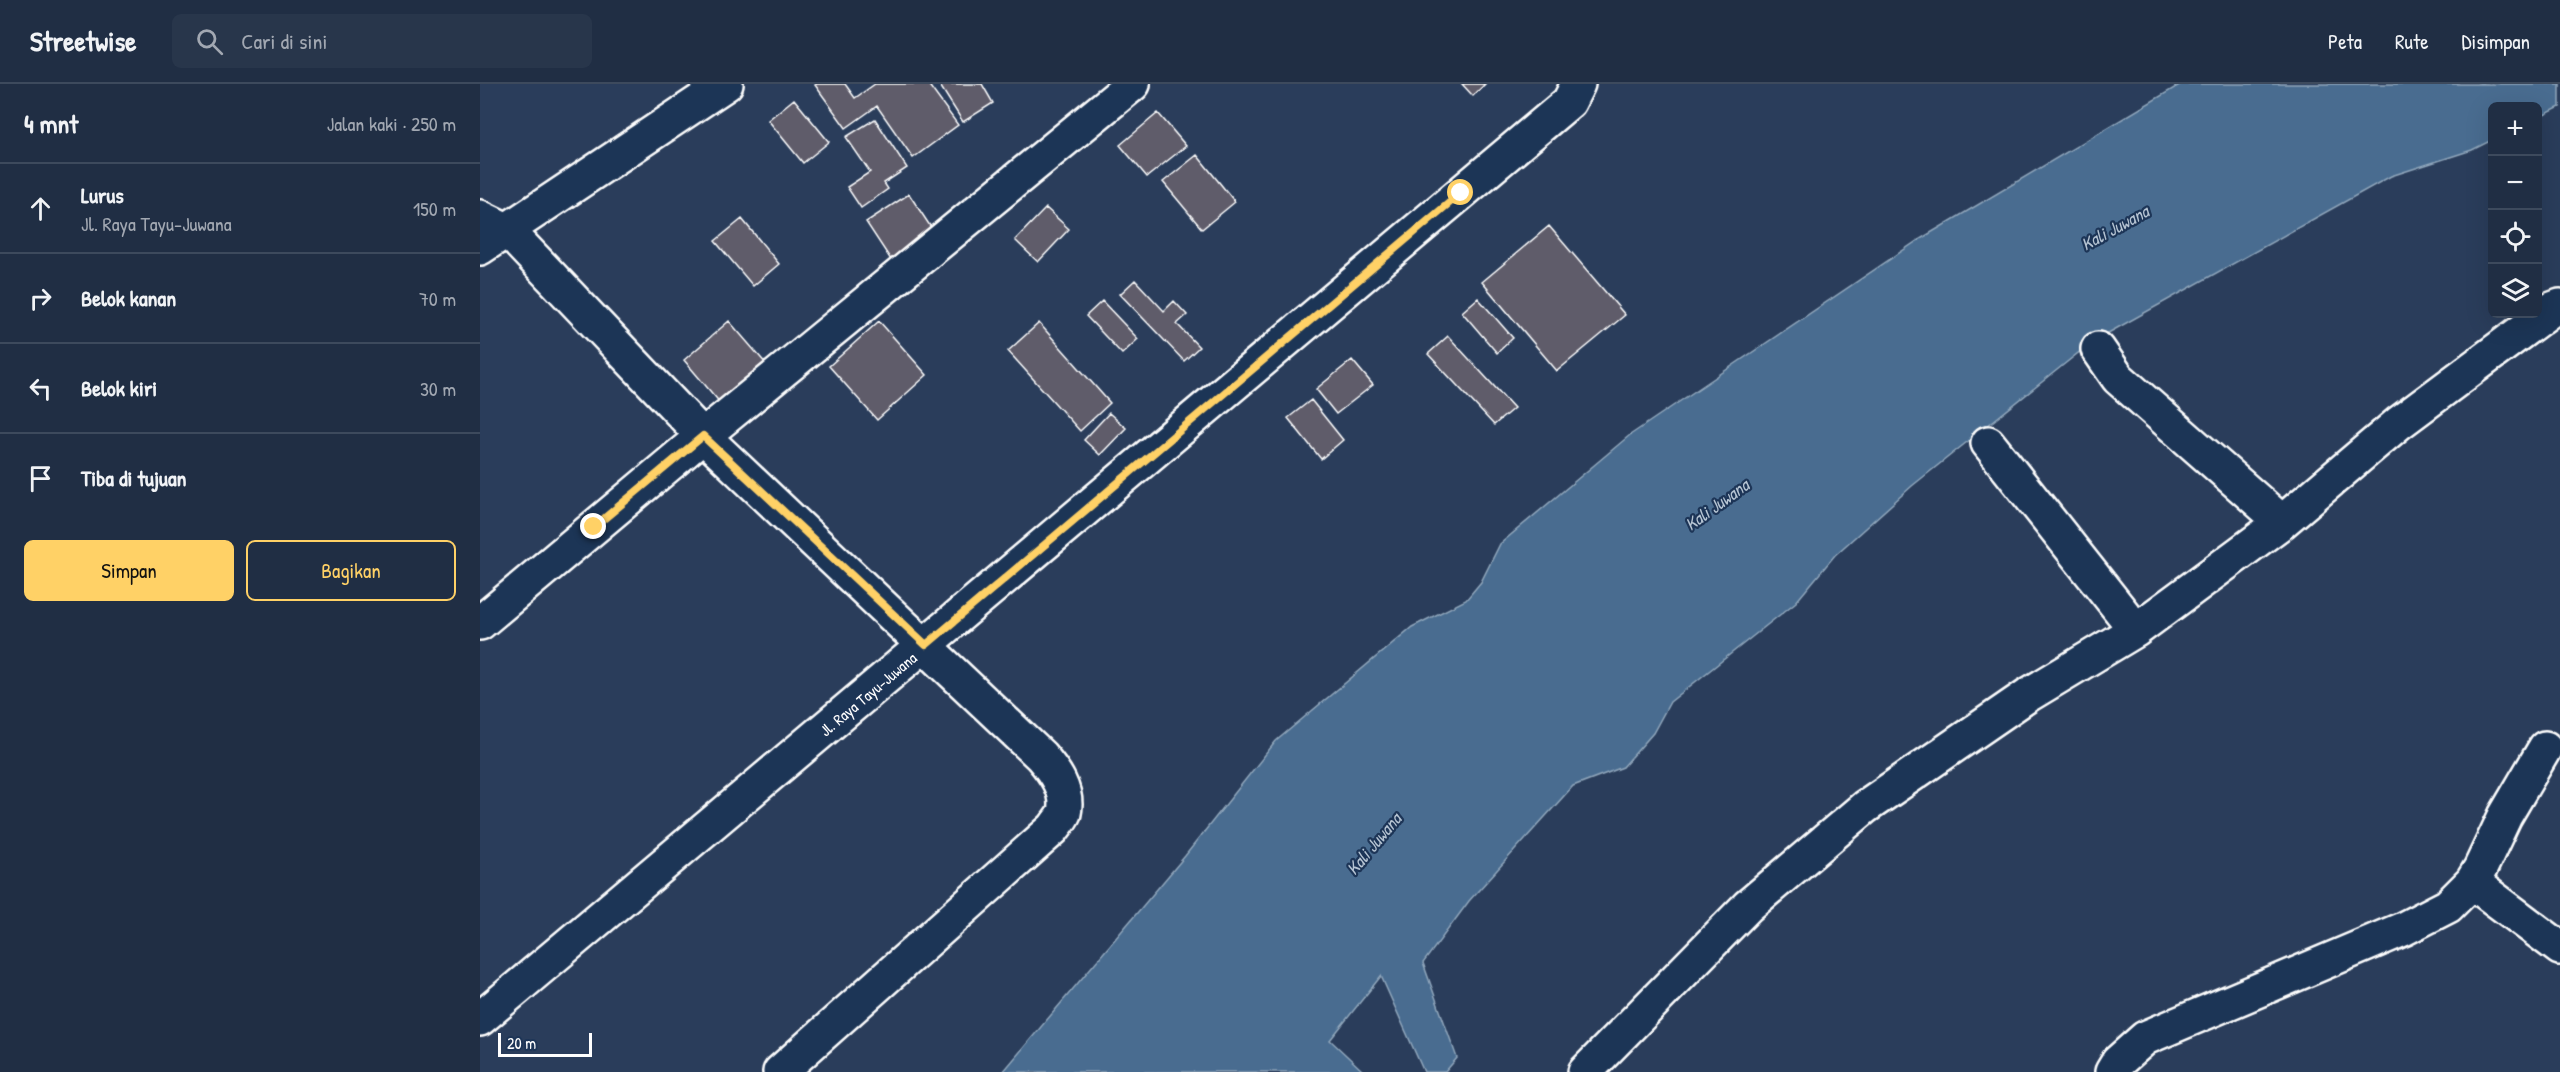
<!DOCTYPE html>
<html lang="id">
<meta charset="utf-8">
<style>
:root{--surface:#202e44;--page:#28364b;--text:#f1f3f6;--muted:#a2a8b2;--line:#3d4a5d;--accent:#ffd166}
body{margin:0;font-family:"Patrick Hand",sans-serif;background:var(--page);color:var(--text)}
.controls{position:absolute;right:18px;top:18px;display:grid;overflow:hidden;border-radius:9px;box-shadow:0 6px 24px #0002}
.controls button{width:54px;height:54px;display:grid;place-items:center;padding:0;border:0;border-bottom:2px solid var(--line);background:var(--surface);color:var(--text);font:30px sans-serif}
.scale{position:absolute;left:18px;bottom:15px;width:94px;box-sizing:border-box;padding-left:6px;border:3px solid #fff;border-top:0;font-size:16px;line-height:21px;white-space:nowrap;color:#fff;-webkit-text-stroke:4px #1d3557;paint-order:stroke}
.stop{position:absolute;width:18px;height:18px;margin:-14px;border:4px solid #ffd166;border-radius:50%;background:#fff}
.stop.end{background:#ffd166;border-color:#fff;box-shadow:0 2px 6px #0008}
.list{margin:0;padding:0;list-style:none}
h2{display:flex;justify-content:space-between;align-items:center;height:78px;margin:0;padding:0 24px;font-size:26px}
h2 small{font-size:20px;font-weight:400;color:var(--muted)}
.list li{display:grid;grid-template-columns:39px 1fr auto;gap:18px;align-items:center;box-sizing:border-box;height:90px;padding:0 24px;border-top:2px solid var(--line)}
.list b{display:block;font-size:22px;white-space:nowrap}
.list p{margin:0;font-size:20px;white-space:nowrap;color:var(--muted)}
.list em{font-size:20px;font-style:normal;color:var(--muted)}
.actions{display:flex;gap:12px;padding:18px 24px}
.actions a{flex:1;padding:14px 0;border:2px solid var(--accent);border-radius:9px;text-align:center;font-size:21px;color:var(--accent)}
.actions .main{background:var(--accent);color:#111}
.icon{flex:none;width:33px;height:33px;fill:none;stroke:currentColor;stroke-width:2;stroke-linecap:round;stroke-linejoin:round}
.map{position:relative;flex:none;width:2080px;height:988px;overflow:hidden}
header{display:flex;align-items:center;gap:36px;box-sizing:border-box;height:84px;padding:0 30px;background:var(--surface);border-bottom:2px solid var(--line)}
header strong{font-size:28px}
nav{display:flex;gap:33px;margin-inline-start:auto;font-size:21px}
.search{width:420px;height:54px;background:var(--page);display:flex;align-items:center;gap:15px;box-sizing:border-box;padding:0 21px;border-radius:9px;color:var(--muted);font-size:22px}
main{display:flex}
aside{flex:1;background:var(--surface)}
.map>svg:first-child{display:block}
</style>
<header>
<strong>Streetwise</strong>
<div class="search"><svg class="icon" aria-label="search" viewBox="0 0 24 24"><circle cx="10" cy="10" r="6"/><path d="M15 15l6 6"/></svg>Cari di sini</div>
<nav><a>Peta</a><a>Rute</a><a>Disimpan</a></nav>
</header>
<main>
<aside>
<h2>4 mnt<small>Jalan kaki · 250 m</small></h2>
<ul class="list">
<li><svg class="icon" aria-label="ahead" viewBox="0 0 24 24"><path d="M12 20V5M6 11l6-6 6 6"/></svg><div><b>Lurus</b><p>Jl. Raya Tayu-Juwana</p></div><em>150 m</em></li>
<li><svg class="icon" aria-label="right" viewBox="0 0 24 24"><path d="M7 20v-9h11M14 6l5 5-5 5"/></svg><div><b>Belok kanan</b></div><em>70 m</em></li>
<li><svg class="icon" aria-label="left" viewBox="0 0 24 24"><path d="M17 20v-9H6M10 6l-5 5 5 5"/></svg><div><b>Belok kiri</b></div><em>30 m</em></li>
<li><svg class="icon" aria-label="arrive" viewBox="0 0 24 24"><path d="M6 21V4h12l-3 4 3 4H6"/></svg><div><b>Tiba di tujuan</b></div></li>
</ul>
<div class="actions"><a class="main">Simpan</a><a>Bagikan</a></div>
</aside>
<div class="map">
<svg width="2080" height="988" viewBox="0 0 2080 988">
<rect width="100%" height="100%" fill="#2a3d5b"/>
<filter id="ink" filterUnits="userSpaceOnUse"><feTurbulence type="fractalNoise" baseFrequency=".0167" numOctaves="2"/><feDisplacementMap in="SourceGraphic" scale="12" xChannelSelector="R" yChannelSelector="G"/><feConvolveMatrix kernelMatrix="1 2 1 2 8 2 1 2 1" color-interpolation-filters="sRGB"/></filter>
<g filter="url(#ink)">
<path fill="#486c90" stroke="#91a7bc" stroke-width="1.5" d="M1701 0H2080V23L2058 34V22H2012V56L1992 66 1911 92 1612 258 1432 402 1355 471 1316 518 1190 618 1173 649 1143 683 1093 702 989 817 943 879 977 974 965 988H944L901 892 850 956 884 988H523L705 772 796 657 932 543 986 516 1001 498 1020 460 1150 351 1437 157Z"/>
<path fill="#5f5c6b" stroke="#fff" stroke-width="1.5" d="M337 0H365L375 14 395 0H448L478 41 433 74 397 22 366 44 335 1Z
M459 0H502L513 19 483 38Z
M982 0H1005L993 12Z
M314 15 349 58 323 79 288 36Z
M678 29 706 62 667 93 640 61Z
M395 35 427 84 404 99 408 105 381 124 367 103 390 88 366 53Z
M717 71 755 118 722 145 683 98Z
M429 110 458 154 415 182 386 138Z
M566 124 589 145 558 178 535 156Z
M262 135 299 180 273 202 235 157Z
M1069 142 1145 231 1077 287 1002 198Z
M655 196 684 227 694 217 707 231 697 240 719 263 704 277 640 210Z
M998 214 1033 254 1017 269 982 228Z
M622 217 658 255 642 270 606 232Z
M249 237 293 288 247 327 204 276Z
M399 237 447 291 397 336 349 282Z
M559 239 630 319 600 347 528 267Z
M968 252 1034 324 1014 341 948 270Z
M872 276 893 301 856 330 836 305Z
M831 316 863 356 841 375 808 334Z
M629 329 646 344 620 371 604 356Z"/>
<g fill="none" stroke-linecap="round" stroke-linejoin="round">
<defs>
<path id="minor" d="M0 133 27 146 223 352 561 672C574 687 589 707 584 729 582 734 576 741 573 745L300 988
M0 164 246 0
M1618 265 1638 294 1802 438
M1508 359 1656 546
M0 539 223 352 653 0
M1992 798 2080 864
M1105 988 1268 822 1385 723 1548 611 1656 546 1802 438 1919 339 2072 225 2080 222
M1632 988 1638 978 1665 954 1923 845 1968 822 1992 798 2000 785 2025 732 2065 664"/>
<path id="major" d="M0 935 1089 18 1098 0"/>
</defs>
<use href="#minor" stroke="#fff" stroke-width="38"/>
<use href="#major" stroke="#fff" stroke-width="38"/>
<use href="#minor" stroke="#1d3557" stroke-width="33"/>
<use href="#major" stroke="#1d3557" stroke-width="33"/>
</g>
</g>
<g fill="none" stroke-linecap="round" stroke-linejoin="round" filter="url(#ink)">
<path stroke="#ffd166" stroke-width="8" d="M114 443 223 352 446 561 981 109"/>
</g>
<g text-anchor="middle" stroke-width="4.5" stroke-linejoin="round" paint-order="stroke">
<g font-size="16" fill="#fff" stroke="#1d3557">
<text transform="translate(388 610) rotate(-40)" y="6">Jl. Raya Tayu-Juwana</text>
</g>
<g font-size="18" font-style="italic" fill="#b6c4d3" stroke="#1d3557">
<text transform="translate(1635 144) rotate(-29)" y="6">Kali Juwana</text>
<text transform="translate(1237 421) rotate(-36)" y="6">Kali Juwana</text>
<text transform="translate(894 760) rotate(-50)" y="6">Kali Juwana</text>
</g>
</g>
</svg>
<div class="controls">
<button>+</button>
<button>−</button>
<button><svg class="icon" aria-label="locate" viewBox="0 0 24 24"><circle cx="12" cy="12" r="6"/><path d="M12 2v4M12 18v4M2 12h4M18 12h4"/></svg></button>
<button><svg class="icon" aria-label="layers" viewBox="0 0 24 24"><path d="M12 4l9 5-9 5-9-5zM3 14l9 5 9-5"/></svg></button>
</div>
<div class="scale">20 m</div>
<div class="stop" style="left:981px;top:109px"></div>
<div class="stop end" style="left:114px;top:443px"></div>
</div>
</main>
